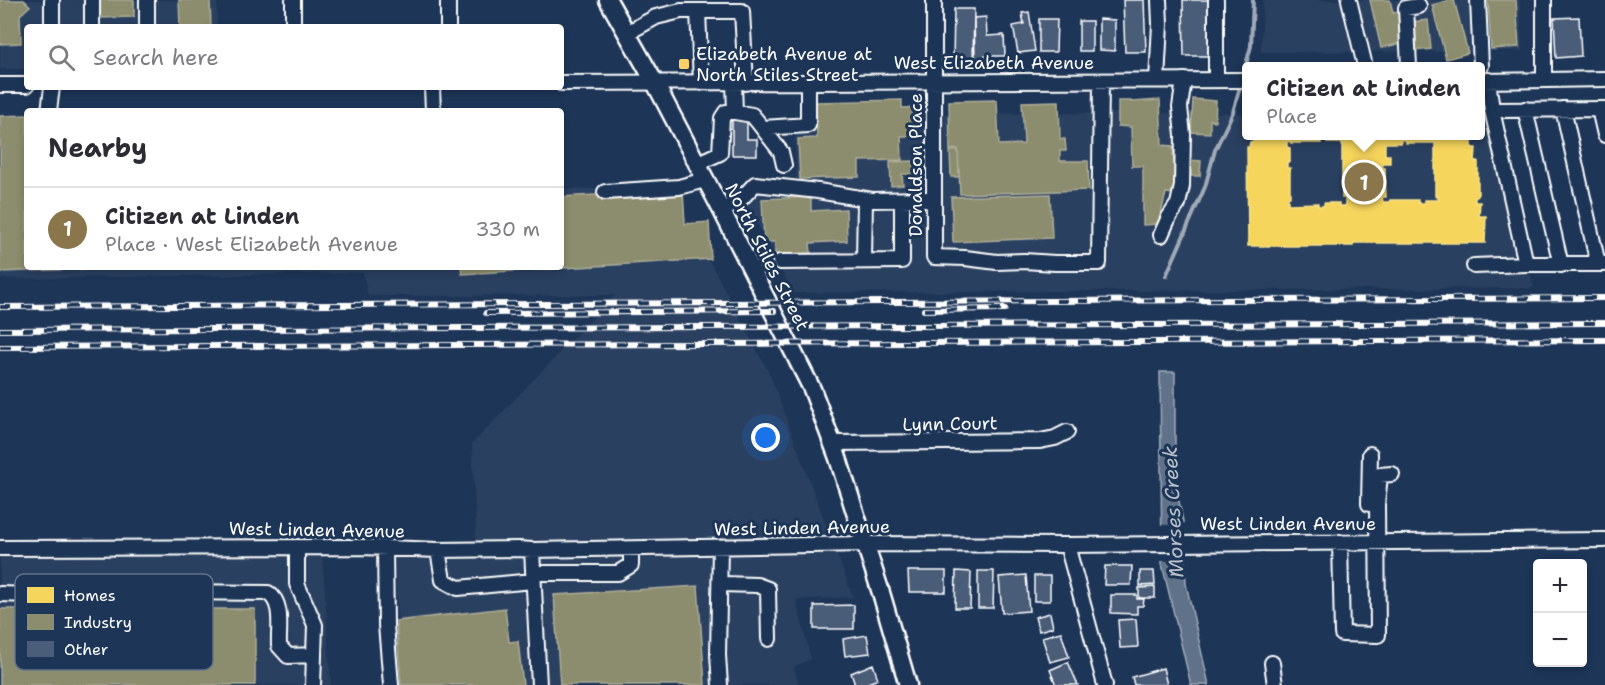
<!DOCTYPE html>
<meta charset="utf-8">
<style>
:root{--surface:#fff;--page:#f2f2f3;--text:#2b2b33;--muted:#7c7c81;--line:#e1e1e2;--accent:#8a764a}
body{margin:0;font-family:"Shantell Sans",sans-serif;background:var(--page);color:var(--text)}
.controls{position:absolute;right:18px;bottom:18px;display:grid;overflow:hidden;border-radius:6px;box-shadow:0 3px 9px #0003}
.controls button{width:54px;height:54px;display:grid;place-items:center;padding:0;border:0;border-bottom:2px solid var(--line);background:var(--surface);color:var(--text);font:30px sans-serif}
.you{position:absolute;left:766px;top:438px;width:21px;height:21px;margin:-15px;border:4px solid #fff;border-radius:50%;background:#1a73e8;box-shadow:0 0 0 9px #1a73e833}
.badge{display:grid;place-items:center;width:39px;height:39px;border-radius:50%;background:var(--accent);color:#fff;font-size:20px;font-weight:700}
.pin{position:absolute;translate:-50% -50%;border:3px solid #fff;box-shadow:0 2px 6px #0006}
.popup{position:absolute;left:1242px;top:62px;width:243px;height:78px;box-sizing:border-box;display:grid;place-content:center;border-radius:6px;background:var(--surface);filter:drop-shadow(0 2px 4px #0005);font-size:20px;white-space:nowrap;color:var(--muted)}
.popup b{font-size:22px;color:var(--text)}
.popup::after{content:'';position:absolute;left:50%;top:100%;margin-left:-12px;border:12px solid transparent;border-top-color:var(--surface)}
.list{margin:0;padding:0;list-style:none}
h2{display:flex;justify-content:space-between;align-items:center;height:78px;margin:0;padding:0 24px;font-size:26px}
h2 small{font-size:20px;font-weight:400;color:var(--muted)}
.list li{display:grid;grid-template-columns:39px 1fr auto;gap:18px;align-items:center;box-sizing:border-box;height:84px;padding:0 24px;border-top:2px solid var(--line)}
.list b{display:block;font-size:22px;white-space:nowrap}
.list p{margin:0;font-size:20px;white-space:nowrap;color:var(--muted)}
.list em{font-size:20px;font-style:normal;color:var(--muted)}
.icon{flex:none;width:33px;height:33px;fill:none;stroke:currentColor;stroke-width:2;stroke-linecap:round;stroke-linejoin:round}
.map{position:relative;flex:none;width:1605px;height:685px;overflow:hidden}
.search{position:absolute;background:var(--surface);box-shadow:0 3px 9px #0003;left:24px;top:24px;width:540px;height:66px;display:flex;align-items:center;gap:15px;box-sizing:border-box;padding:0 21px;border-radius:6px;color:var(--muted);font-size:22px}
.panel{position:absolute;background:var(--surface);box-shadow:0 3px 9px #0003;left:24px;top:108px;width:540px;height:162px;border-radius:6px}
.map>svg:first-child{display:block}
</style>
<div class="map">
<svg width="1605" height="685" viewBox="0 0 1605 685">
<rect width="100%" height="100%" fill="#1d3557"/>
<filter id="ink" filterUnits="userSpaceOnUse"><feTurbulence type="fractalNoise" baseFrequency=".0167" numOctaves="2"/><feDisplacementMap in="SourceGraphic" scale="12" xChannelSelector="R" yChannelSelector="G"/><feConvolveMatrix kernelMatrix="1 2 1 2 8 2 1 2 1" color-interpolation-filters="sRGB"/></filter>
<g filter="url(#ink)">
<path fill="#2a4161" d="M0 0H217V27H247H27V69H0Z
M1263 0H1520L1522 51 1261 52Z
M1481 112H1488L1534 288 793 293 738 187 797 186 794 114 1247 113V136H1481Z
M0 117 27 267H561V189L671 188 770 375 853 597 796 600 811 659 794 667 799 685H400L395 557 477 556 472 444 615 295 368 296 363 273 0 279Z
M0 550H322L331 685H0Z"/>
<path fill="#617289" stroke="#a0aab8" stroke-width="1.5" d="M1160 372H1175V482L1183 521 1186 584 1209 685H1191L1162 564Z"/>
<path fill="#1d3557" d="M1186 524V561H1161L1160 525Z"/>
<path fill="#f6d55c" stroke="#f9e28d" stroke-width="1.5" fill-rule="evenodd" d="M1253 136H1472V148H1476L1475 162 1478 161V196L1475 198V202H1480L1479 216H1486L1485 243H1354L1353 246H1248L1247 147H1249L1250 142 1253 141ZM1321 140H1327V143H1342V198H1345V206H1339V203H1324V206H1318V203L1288 204V197H1290V168H1287V162H1290V148L1287 147V141L1291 142V143H1321ZM1400 140H1406V143H1435V196H1438V200H1424V203H1418V200H1390L1389 202H1383L1382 197H1386L1385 168H1383L1382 163H1390V155H1385V143H1401Z"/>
<path fill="#8c8c6e" stroke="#aeae9a" stroke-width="1.5" d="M0 0H24L30 6 20 15 21 43 0 44Z
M99 0H134V17L99 18Z
M179 0H210L211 27H180Z
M1370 0H1390L1393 13 1398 12 1406 42 1381 48Z
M1451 0H1454L1468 53 1446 59 1432 5Z
M1488 0H1516L1519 47 1491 49Z
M1428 20 1431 49 1414 51 1411 22Z
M1193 99 1216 101 1215 121 1210 120V133L1191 132Z
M902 100V108L918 107 919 126 911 127 912 136H901L902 160 859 161V177L800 179 798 139 817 138 816 102Z
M997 100 999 145 1024 144 1022 102 1059 101 1060 139H1065L1066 151H1060V161H1088L1089 190 960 194 958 149 950 150 949 101Z
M1160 100 1162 145 1173 146 1175 194 1166 193 1158 224 1143 225V166H1132L1131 127 1118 126V101H1131V102Z
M27 115V267L107 268 0 272V116Z
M958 150 959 177H951L950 151Z
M1187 160 1201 161 1200 176H1186Z
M914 161 915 174H902L903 185 891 186 890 162Z
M683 190 685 224 709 222 711 259 462 274 461 267H561V197Z
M1050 194 1052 238 953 242 951 197Z
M811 197V211L846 209 847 241 810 243 811 253 775 255V242H764L762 199Z
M698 586 705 685H560L554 595Z
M505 608 509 642 518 641 523 685H401L396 621Z
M0 609H255V685H0Z"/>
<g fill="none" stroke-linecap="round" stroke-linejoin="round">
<path stroke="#a0aab8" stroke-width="4" d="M1243 76 1251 46 1253 0
M1166 276 1205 187 1215 150 1233 112 1241 83"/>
</g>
<path fill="#4a5d79" stroke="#fff" stroke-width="1.5" d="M1123 0H1144L1146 52H1125Z
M1183 0H1211L1212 56H1184Z
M954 9H974L973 61H953Z
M1029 12 1035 51 1018 53 1013 26 1024 24 1022 13Z
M986 17 987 36 1004 35 1005 56H985V60L975 61 974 18Z
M1579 17 1581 56 1556 58 1554 18Z
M1039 19H1057L1056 52H1039Z
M1099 19 1115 20V51L1099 50Z
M1079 21H1092V51H1079Z
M732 117H747V139H757V155H732Z
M1105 566H1132L1131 585H1104Z
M908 571H946V592H909Z
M956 571 971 572 970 608H955Z
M978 571H994L993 608H978Z
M1140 571H1154L1155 585 1140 586Z
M1026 575 1029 611 1002 613 999 577Z
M1034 576H1050V601H1034Z
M1155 587V598H1139V588Z
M1111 595H1137V599H1144L1143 606H1137V614L1111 613Z
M854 605V629H814V606Z
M1050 613 1053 627 1039 631 1035 617Z
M1136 619 1138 647 1120 648 1118 620Z
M1061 632 1069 657 1050 662 1042 637Z
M867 635 870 653 845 656 843 639Z
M1068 662 1078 685H1056L1050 670Z
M873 664 878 679 863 685H855L851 673Z
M1163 668 1167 685H1134L1132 677Z"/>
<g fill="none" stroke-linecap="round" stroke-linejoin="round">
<defs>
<path id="minor" d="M92 0V27
M934 0V257L965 258 997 262 1024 261 1055 263H1099L1101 81
M1349 0 1365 66
M1478 0 1481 66
M1544 0V80
M698 11 701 83
M52 27V0
M147 27V0
M293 27V0
M448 27V0
M627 33 656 17 681 11H742L746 83
M1409 66 1406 8 1419 6
M1157 80 1160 24 1159 0
M1216 80V0
M1488 80 1492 110 1526 264H1605
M1481 81 1605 79
M561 83 1247 80
M734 83 735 112 752 115 757 121 781 152 784 165
M0 85H27
M432 87 433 111
M1525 109 1561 265
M1563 109 1598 264
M1599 109 1605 135
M1492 110 1605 109
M49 111 52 87
M763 128 808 125V82
M696 164 720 153 722 118 726 112H735
M605 192 679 187 705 180
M722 211 740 200 755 184 818 191 872 200 926 199 934 204
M1161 235 1169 217 1178 204 1182 186 1183 135 1180 107 1184 80
M864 261 865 199
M780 262 902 261V200
M1474 266 1526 264
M832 443 1040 441 1055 438 1067 432
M1369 504 1370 454
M1340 542 1342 634 1378 635 1377 504 1380 475 1392 474
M1067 545 1105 685
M297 547V584L315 625 313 685
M0 548 362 547 438 550 519 549 532 550 866 544 1067 545 1605 540
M385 548 386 625 391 685
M438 550 443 580 458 588 533 581
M532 550 539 685
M533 573H618L631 565V549
M720 584 757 585 768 589 769 639
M0 594 30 595 183 592 268 593C284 603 278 629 279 646L288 656 314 655
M1272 663 1275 685
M720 685 718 655 720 547"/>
<path id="major" d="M608 0 655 83 722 211 812 389 838 458 855 512 882 596 908 685"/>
</defs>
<use href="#minor" stroke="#fff" stroke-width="18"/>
<use href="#major" stroke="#fff" stroke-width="21"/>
<use href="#minor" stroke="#1d3557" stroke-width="14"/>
<use href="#major" stroke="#1d3557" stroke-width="16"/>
<defs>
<path id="rail" d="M0 307 1605 298
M924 310 1005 309
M486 313 774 311
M0 330 1605 323
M0 347 1605 340"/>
</defs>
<use href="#rail" stroke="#fff" stroke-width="6"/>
<use href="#rail" stroke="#1d3557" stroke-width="4" stroke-dasharray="11" stroke-linecap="butt"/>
</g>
</g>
<rect fill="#ffd166" stroke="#1d3557" stroke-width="2" x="678" y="58" width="12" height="12" rx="3"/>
<g text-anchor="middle" stroke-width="6" stroke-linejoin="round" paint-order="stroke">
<g font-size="18" fill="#fff" stroke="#1d3557" text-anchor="start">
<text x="696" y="60">Elizabeth Avenue at<tspan x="696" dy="21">North Stiles Street</tspan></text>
</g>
<g font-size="18" fill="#fff" stroke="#1d3557">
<text x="994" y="69">West Elizabeth Avenue</text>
<text transform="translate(916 165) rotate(-90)" y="6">Donaldson Place</text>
<text transform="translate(767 257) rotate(63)" y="6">North Stiles Street</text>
<text transform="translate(950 424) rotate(-1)" y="6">Lynn Court</text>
<text x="1288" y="530">West Linden Avenue</text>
<text transform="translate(802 528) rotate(-1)" y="6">West Linden Avenue</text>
<text transform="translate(317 530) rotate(1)" y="6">West Linden Avenue</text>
</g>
<g font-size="20" font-style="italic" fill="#b8c0ca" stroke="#1d3557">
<text transform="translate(1173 512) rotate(-93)" y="7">Morses Creek</text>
</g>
</g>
<rect x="15" y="574" width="198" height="96" rx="9" fill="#1d3557" stroke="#617289" stroke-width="1.5"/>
<rect x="27" y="587" width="27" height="16" fill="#f6d55c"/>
<rect x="27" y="614" width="27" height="16" fill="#8c8c6e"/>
<rect x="27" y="641" width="27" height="16" fill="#4a5d79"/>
<g font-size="16" fill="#fff">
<text x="64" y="601">Homes</text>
<text x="64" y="628">Industry</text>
<text x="64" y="655">Other</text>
</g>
</svg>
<div class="controls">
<button>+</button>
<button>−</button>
</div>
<div class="you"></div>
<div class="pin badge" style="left:1364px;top:182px">1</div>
<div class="popup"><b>Citizen at Linden</b>Place</div>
<div class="search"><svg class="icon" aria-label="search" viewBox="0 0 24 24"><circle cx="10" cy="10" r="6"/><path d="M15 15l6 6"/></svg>Search here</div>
<section class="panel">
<h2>Nearby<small></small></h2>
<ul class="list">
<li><span class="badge">1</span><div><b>Citizen at Linden</b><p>Place · West Elizabeth Avenue</p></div><em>330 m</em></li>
</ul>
</section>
</div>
